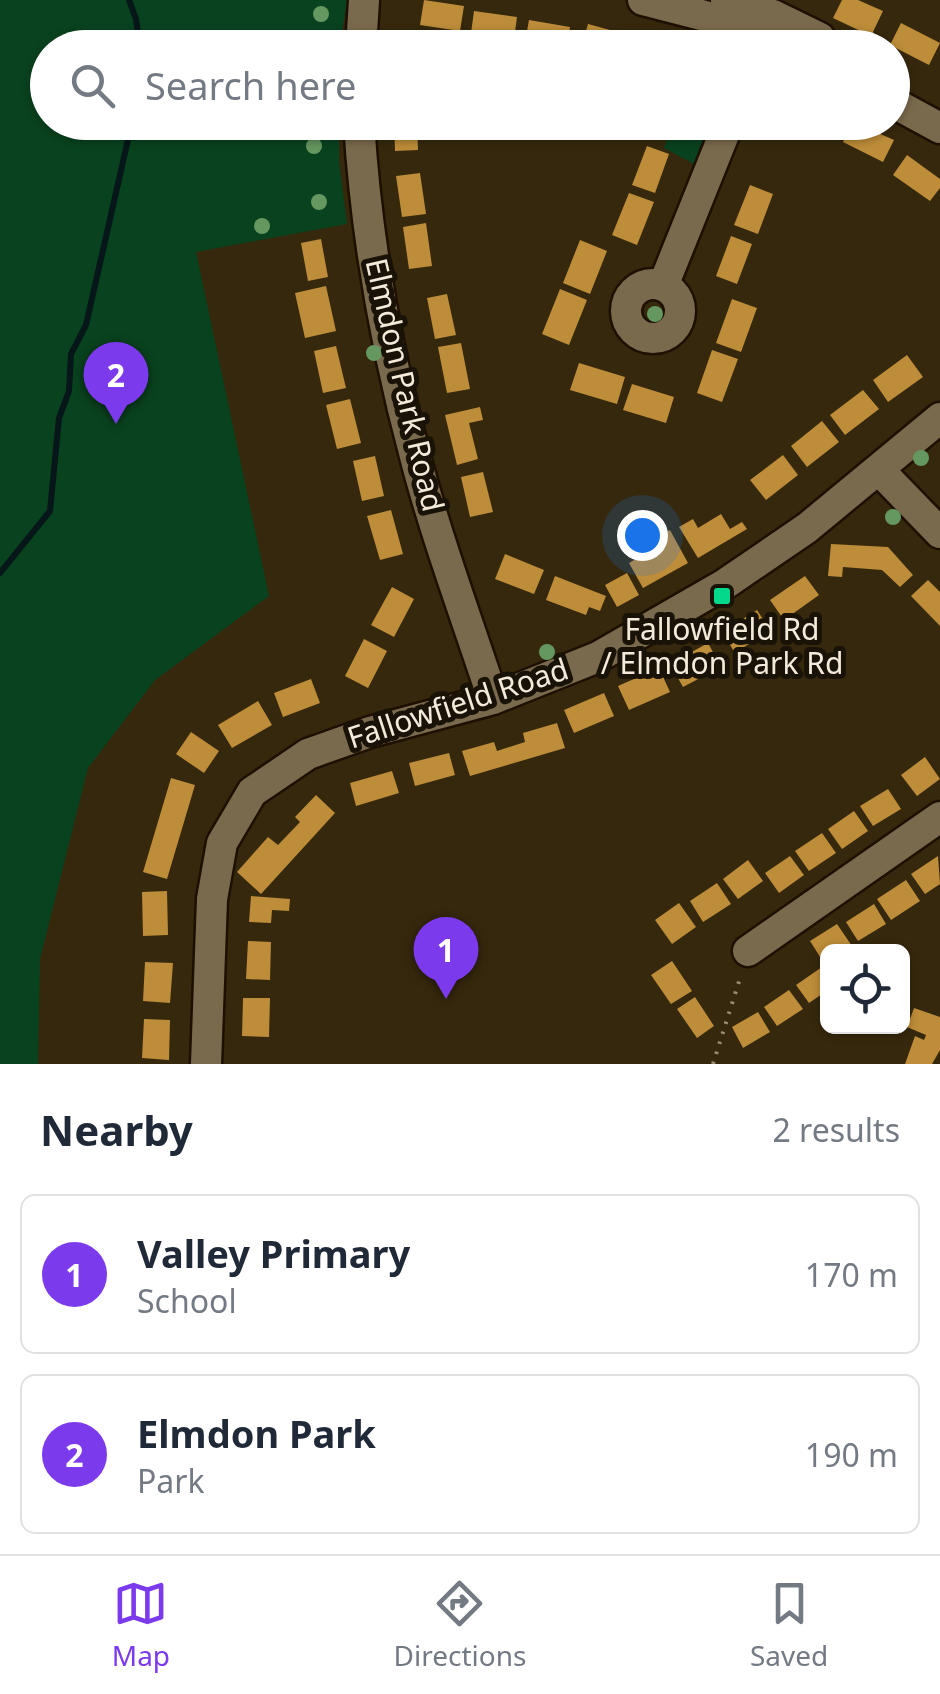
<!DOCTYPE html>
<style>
:root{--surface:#fff;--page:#f6f6f7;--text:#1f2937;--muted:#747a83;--line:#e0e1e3;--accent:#7c3aed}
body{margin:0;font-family:"Noto Sans",sans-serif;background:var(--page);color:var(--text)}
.controls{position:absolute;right:30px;bottom:30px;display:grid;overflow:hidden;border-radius:15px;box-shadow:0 2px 8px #0004}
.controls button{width:90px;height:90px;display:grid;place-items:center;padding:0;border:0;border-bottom:2px solid var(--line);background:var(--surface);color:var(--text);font:50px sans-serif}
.you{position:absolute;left:642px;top:535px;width:35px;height:35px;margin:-25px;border:8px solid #fff;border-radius:50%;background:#1a73e8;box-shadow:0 0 0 15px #1a73e833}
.badge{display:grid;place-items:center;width:65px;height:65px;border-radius:50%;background:var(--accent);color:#fff;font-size:32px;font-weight:700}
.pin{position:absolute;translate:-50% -82px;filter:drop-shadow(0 2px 5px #0008)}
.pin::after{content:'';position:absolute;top:52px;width:35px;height:30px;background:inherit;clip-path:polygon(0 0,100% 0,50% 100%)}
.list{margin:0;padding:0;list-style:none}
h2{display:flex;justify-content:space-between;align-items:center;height:130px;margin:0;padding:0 40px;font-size:42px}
h2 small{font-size:32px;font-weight:400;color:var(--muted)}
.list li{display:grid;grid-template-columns:65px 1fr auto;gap:30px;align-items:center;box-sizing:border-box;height:160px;margin:0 20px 20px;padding:0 20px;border:2px solid var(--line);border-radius:15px}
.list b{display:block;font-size:38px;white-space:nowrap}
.list p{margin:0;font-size:32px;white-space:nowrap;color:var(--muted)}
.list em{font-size:32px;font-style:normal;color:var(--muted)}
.icon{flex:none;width:55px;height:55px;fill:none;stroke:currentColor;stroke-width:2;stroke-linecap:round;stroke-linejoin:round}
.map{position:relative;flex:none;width:940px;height:1064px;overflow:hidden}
.search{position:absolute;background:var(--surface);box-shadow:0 2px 8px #0004;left:30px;right:30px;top:30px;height:110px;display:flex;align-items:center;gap:25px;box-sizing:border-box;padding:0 35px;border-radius:55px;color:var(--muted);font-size:38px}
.sheet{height:490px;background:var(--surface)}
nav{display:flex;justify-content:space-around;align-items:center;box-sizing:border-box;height:140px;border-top:2px solid var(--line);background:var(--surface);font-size:28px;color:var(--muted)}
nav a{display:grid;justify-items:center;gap:5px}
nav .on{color:var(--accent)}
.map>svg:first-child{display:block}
</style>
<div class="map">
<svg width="940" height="1064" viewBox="0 0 940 1064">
<rect width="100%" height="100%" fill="#36280c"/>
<path fill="#09421e" d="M0 0H347L340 47 48 48V122L339 123V161L347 224 196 252 269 596 155 680 88 768 40 959 38 1064H0Z
M673 123H711L694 164 664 148Z"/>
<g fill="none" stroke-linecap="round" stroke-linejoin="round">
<path stroke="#061619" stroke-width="6" d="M129 0 136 19 140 48
M0 573 50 511 59 418 69 391 71 354 86 325 132 122"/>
</g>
<path fill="#be8d39" d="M424 0 464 6 460 31 420 25Z
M842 0H858L883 11 871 36 833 18Z
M474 11 517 17 514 39 471 33Z
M529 20 570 27 567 48H524Z
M901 23 940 43 929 65 890 45Z
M588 24 632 36 629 48H581Z
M394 122H417L418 150 395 151Z
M805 122H843L836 137Z
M853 122 894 140 883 162 843 142Z
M647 146 669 154 655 193 632 185Z
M907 155 940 179V188L930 201 893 175Z
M420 173 426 214 402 217 396 176Z
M750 185 773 194 758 234 734 225Z
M629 193 654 202 637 245 612 235Z
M426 223 432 266 409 269 403 227Z
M731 236 752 244 737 284 716 276Z
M321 239 328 277 308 281 301 243Z
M580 240 607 251 590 294 563 283Z
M326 286 336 331 305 338 295 293Z
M560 289 587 300 569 345 542 334Z
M447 294 456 335 435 339 427 298Z
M732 299 757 308 741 352 716 343Z
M461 343 470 389 447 393 438 347Z
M336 346 346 388 323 393 314 351Z
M712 350 738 359 722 402 697 393Z
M907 355 923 377 888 402 873 380Z
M579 363 625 377 617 404 570 390Z
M632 384 674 397 666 423 623 410Z
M863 390 879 409 845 435 830 415Z
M350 399 361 443 337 449 326 405Z
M480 407 483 420 469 423 478 459 457 465 445 415Z
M822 421 839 442 807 467 791 446Z
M783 455 798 475 766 500 750 480Z
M375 456 384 496 362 501 353 461Z
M483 472 493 512 470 517 461 477Z
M391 510 403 554 380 560 367 516Z
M721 514 730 529 742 522 747 529 698 558 679 527 693 519 698 528Z
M670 530 688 563 643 588 629 563 653 549 649 542Z
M831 544 888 547 913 575 900 587 882 570 843 567 842 577 828 576Z
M505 554 544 570 534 594 495 579Z
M627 573 639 595 617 607 605 585Z
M555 576 606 596 600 611 589 607 586 615 546 600Z
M805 576 819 595 784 620 770 600Z
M928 580 940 592V626L911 596Z
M392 587 414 599 394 637 371 625Z
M757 610 770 630 735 653 722 632Z
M364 639 387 651 368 688 345 676Z
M708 643 721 667 683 687 670 664Z
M659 668 670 692 629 710 618 686Z
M311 679 320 703 283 717 274 693Z
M604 693 614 716 574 733 564 710Z
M258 701 272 725 232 748 218 725Z
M557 723 565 748 470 776 462 751 494 742 497 751 525 742 523 733Z
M191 732 219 751 204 773 176 754Z
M449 753 455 775 415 786 409 763Z
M925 757 940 779 917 796 901 775Z
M392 771 399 793 356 806 350 783Z
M171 778 195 785 167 879 143 872Z
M888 789 901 809 873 826 860 806Z
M316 795 335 813 261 894 237 872 268 837 278 845 300 822 295 817Z
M854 811 868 831 842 849 828 829Z
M822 833 836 853 809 871 795 851Z
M790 856 804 875 779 893 765 873Z
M938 856 940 884 925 894 911 874Z
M748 860 763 881 738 899 723 879Z
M906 880 920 901 891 920 877 899Z
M717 883 731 904 703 922 690 901Z
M167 891 168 935 143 936 142 892Z
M251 896 290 899 289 911 272 910 271 923 249 922Z
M679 903 696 927 672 944 655 920Z
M874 904 886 924 858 941 846 922Z
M837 924 852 946 843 951H828L824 963 810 941Z
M248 941 271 942 270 980 246 979Z
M672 961 692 991 671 1004 651 975Z
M145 962 173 963 170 1003 143 1001Z
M822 967 828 975V990L809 1003 796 985Z
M789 990 803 1009 777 1026 764 1007Z
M695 997 714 1026 697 1038 677 1009Z
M243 998H270L269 1037 242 1036Z
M914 1008 940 1017V1050L932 1064H905L915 1036 924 1040 926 1035 907 1027Z
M758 1012 770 1032 743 1048 732 1027Z
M144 1019 170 1020 169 1060 142 1058Z"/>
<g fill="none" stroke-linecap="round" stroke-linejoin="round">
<defs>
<path id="minor" d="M643 0 705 16 780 48
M726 0 773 15 820 38 819 48
M361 48 364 0
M892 102 940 128
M359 122C366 237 386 349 416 460 437 540 467 619 493 699
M626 311a27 27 0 1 1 54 0a27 27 0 1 1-54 0Z
M663 286 729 122
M879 470 940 533
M748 951 940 817
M206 1064 212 899 222 843 252 792 308 754 370 732 493 699 598 657 725 584 807 528 940 418"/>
</defs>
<use href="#minor" stroke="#1d1000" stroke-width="35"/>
<path stroke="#988c76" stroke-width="4" stroke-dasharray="2.5 8" stroke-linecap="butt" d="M713 1064 741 975"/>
<use href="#minor" stroke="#7a6a4d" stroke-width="30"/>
</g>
<g fill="#659760">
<circle cx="321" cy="14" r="8"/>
<circle cx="314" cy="146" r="8"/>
<circle cx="319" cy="202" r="8"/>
<circle cx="262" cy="226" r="8"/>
<circle cx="655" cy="314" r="8"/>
<circle cx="374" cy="353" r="8"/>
<circle cx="921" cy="458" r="8"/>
<circle cx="893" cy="517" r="8"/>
<circle cx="547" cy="652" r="8"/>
</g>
<rect fill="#04d98b" stroke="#181207" stroke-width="4" x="712" y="586" width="20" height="20" rx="5"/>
<g text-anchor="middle" stroke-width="10" stroke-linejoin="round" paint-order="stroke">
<g font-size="30" fill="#f3eada" stroke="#181207">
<text transform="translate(404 385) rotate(77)" y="10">Elmdon Park Road</text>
<text transform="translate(458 704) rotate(-18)" y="10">Fallowfield Road</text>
</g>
<g font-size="30" fill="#f3eada" stroke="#181207">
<text x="722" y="640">Fallowfield Rd<tspan x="722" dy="34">/ Elmdon Park Rd</tspan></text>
</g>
</g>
</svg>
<div class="controls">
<button><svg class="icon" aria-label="locate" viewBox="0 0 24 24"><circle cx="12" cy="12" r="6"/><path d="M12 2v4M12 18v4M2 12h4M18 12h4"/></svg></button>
</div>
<div class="you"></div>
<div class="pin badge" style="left:446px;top:999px">1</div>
<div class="pin badge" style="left:116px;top:424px">2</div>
<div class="search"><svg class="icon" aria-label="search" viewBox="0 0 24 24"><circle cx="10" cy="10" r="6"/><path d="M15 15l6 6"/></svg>Search here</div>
</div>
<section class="sheet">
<h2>Nearby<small>2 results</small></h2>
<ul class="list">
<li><span class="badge">1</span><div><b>Valley Primary</b><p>School</p></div><em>170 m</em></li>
<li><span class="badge">2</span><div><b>Elmdon Park</b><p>Park</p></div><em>190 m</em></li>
</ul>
</section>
<nav>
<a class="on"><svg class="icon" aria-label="map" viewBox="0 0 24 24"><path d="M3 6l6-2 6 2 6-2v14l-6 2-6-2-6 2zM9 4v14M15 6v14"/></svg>Map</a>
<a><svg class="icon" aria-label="directions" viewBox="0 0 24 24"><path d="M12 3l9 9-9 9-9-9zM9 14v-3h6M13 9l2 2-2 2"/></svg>Directions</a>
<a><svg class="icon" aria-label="saved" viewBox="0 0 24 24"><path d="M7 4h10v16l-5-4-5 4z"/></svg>Saved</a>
</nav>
